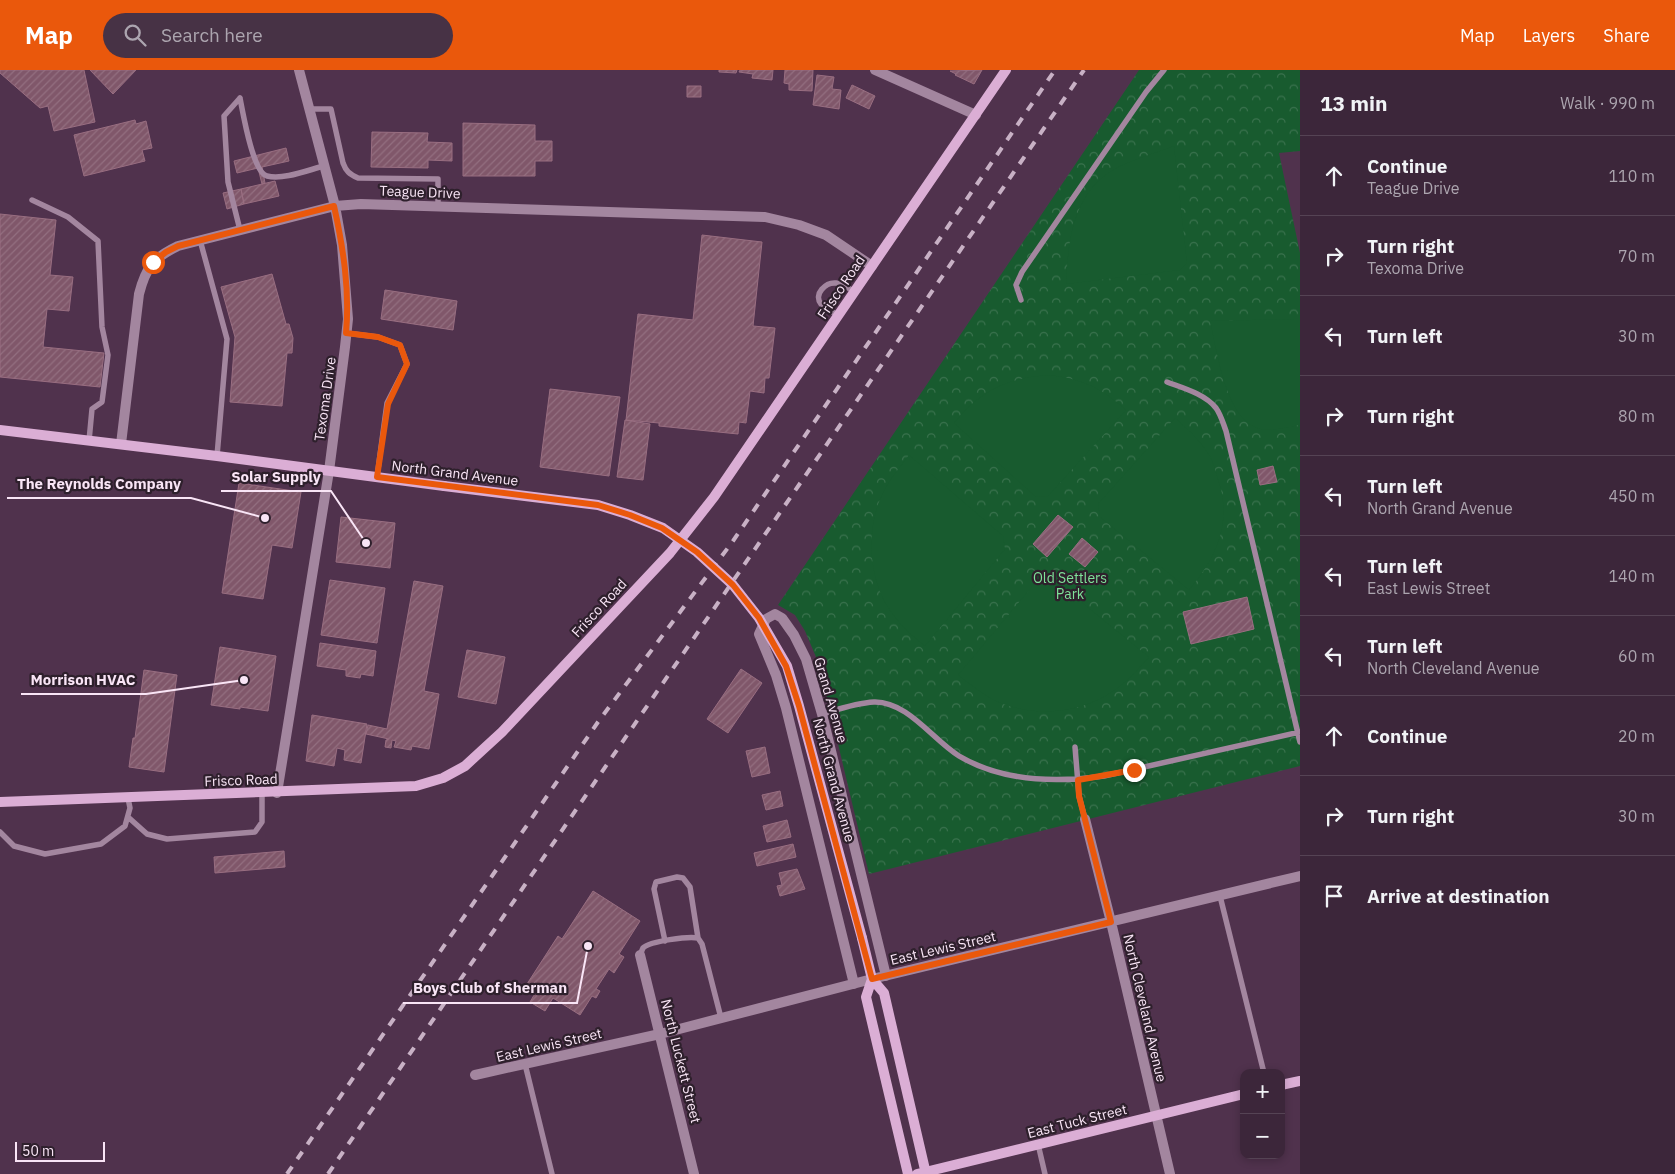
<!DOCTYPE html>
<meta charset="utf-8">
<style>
:root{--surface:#3c263a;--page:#473245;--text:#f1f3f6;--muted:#aca5af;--line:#554354;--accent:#ea580c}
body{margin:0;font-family:"IBM Plex Sans",sans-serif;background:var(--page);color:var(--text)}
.controls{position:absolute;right:15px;bottom:15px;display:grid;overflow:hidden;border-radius:10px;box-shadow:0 2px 8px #0003}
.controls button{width:45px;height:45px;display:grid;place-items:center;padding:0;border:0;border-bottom:1px solid var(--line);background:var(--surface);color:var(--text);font:25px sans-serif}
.scale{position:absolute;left:15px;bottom:12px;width:90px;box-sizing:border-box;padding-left:5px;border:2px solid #f9e5f6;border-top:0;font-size:14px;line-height:18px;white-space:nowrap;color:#f9e5f6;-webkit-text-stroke:4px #2e202c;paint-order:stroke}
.stop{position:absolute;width:15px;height:15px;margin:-11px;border:4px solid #ea580c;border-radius:50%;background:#fff}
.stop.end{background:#ea580c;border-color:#fff;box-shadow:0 1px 5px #0008}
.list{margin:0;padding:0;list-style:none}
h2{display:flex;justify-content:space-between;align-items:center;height:65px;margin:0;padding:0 20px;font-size:21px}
h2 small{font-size:16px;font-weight:400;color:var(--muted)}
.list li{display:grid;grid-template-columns:32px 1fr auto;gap:15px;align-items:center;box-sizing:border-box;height:80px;padding:0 20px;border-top:1px solid var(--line)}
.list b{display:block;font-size:19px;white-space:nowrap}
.list p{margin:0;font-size:16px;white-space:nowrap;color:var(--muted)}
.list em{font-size:16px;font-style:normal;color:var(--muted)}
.icon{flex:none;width:28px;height:28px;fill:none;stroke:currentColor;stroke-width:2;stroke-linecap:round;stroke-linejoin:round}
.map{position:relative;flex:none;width:1300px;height:1104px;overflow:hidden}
header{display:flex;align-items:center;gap:30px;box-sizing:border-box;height:70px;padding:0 25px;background:var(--accent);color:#fff}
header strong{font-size:24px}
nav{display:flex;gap:28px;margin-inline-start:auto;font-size:18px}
.search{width:350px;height:45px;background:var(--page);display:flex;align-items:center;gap:12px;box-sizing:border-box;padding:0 18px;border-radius:28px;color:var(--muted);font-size:19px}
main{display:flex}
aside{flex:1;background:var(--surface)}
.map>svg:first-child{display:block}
</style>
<header>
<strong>Map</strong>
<div class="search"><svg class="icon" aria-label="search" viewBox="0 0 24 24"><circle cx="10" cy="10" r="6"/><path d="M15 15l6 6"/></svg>Search here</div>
<nav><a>Map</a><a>Layers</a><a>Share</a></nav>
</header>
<main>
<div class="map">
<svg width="1300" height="1104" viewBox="0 0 1300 1104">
<defs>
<pattern id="park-crowns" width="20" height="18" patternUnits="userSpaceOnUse" patternTransform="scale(1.25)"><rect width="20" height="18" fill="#185b2f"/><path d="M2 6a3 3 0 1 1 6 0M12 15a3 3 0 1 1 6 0" fill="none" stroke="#3a724e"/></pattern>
<pattern id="building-hatch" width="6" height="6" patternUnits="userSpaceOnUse" patternTransform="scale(1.25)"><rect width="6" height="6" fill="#80576a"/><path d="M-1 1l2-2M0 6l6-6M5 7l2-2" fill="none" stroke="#936f80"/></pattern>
</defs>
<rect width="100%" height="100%" fill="#50324d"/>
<path fill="url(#park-crowns)" d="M1139 0H1300V81L1279 83 1300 183V696L869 804 819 594 805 561 795 545 778 535Z"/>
<path fill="#185b2f" d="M1174 76 1187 193 1180 200 1066 214C1068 174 1072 129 1107 104 1123 92 1156 83 1174 76Z
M1296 249H1300V355C1287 357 1267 363 1255 357 1225 344 1217 280 1210 251Z
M1050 305C1084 310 1100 317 1126 340L1048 426 1036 427 954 353C979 321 1009 307 1050 305Z
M1175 348C1187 359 1200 370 1209 385 1213 391 1215 399 1217 406 1233 451 1218 485 1189 520L1100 447 1098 434Z
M909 385 1003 466 1005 479 925 576C907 562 890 545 881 524 868 493 868 453 883 423 890 409 900 397 909 385Z
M1041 506H1049L1149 587C1138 599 1129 610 1116 619 1083 644 1033 648 996 631 982 624 970 614 958 605Z"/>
<path fill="url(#building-hatch)" stroke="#996e81" d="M0 0H84L95 52 54 61 48 36 40 38 0 3Z
M90 0H136L113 24Z
M719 0H737L736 3 719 2Z
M740 0H773L772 10 752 8 753 4 739 2Z
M785 0H813L812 21 789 20V14L784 13Z
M982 0 974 14 955 5 956 4 950 1Z
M817 5 834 7 832 19 841 20 839 39 813 35Z
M852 15 875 26 869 39 846 28Z
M687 16H701V27H687Z
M135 50 136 54 146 51 152 78 142 80 145 91 84 106 74 65Z
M463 53 535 55V71H552V91H535V106H463Z
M372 62 428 63 427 72 452 73V91L428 90V98L371 97Z
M286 78 289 91 262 97 265 113 262 114 258 98 237 103 234 91Z
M275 111 279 126 244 134 241 119Z
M241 119 244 134 227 139 223 123Z
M0 144 56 150 50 205 73 207 69 241 47 239 43 277 104 283 100 317 0 307Z
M702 165 762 172 753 256 775 258 769 308H765L764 323 750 321 746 353 739 352 738 364 659 356V353L626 350 638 244 693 250Z
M272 204 286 254H289L293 268 292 283H287L282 336 230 332 235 267 221 217Z
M385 220 457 231 453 260 381 249Z
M550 319 620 327 609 406 540 397Z
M625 350 650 354 643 410 617 407Z
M1273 396 1277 412 1260 415 1257 400Z
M239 413 301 422 292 478 272 475 263 529 222 523Z
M1058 445 1073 457 1047 487 1033 474Z
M341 447 395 453 390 498 336 492Z
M1082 468 1098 482 1085 497 1069 484Z
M330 510 385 518 377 573 321 565Z
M414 511 443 516 424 621 439 624 429 679 412 676 411 680 394 677 396 671 392 670 391 678 385 677 386 670 389 669 366 664 368 655 387 659Z
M1247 527 1254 559 1191 574 1183 542Z
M320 573 376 581 373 606 361 604 360 608 346 606V600L317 596Z
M220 577 276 586 268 641 240 637V639L211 635Z
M467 580 505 587 496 634 458 627Z
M741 599 762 613 728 663 707 649Z
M144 600 177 605 164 702 129 697 133 668H135Z
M312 645 367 654 361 693 344 690 345 680 337 678 334 696 306 691Z
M765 677 770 703 752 707 746 681Z
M780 721 783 736 766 740 762 725Z
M787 750 791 767 767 772 763 756Z
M793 774 796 787 757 796 754 783Z
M284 781 285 797 215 803 214 787Z
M797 799 805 819 780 826 777 816 782 815 779 803Z
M593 821 640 851 619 884 624 887 614 903 609 899 596 919 600 921 596 928 592 926 580 945 553 928 545 941 530 932 537 920 527 914 558 866 562 869Z"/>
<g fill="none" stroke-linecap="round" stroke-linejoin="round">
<path stroke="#a3869f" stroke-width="5.5" d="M240 28C243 43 253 103 267 106 284 110 308 100 324 96
M240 28 224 46 228 112 240 160
M309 39H331L343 93C346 101 349 104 358 108L438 109V137
M32 130 68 147 98 171 102 257 108 285 102 332 92 339 89 371
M200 170 227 269 217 386
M1021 230 1016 215 1022 202 1146 22 1164 0
M838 245C833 242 825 239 821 234 813 224 826 212 836 213 843 214 849 218 854 222
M346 263 378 267 400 275 407 294 387 333 377 407
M1167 312C1183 318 1205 324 1216 338 1221 345 1223 353 1226 361L1300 672
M822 644C839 639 856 633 874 632 907 631 933 670 959 686 1003 712 1055 713 1104 706L1300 662
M1075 677 1079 726 1085 749
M128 747 147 764 167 769 255 762 262 752V723
M0 762 14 776 45 784 101 774 125 756 130 738 128 728
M1220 826 1264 1003
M665 871 654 819 656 812 677 807 683 808 690 817 698 868
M640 885C641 883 642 880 643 878 650 871 689 866 698 868L702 874 721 948
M525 994 552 1104
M1038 1074 1045 1104"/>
<path stroke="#a3869f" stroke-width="10" d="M875 0 976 45
M121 374 139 224C146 197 153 188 178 176L335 136 361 134 765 147 799 155 826 165 872 196
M277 723 329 401 345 277 348 249 342 175 335 136 299 0
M1085 749 1111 852 1170 1104
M640 885 694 1104
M854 914 786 638 776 605 759 564 766 549 775 544 782 548 794 565 806 589 822 644 886 906
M475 1005 660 964 872 909 1300 806"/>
<path stroke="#dbaed5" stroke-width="10" d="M0 360 217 386 444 416
M0 732 416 716 443 708 465 696 502 662 670 483 714 427 1006 0
M862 868 872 909 884 923 926 1104
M872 909 866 927 908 1104
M1281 1015 1300 1011
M917 1104 1244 1024"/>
<path stroke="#c8b1c5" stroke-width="4" stroke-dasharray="9 9" stroke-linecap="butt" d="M287 1104 598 652 733 471 1055 0
M328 1104 597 709 1084 0"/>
<path stroke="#dbaed5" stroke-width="10" d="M444 416 598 435 630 445 663 458 697 482 733 515 759 548 787 596 799 636 862 868"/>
</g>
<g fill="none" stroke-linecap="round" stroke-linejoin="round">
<path stroke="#ea580c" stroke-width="6" d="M153 192 166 182 178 176 334 136C343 177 350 220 346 263L378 267 400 275 407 294 388 334 377 407 598 435 630 445 662 458 697 482 733 515 759 548 786 596 799 636 872 909 1111 852 1079 726 1078 710 1134 700"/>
</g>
<g text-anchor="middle" stroke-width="4.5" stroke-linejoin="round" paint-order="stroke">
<g font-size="14" fill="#f9e5f6" stroke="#2e202c">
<text transform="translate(420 122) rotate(2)" y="5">Teague Drive</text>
<text transform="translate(841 217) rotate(-56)" y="5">Frisco Road</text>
<text transform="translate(325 329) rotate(-82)" y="5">Texoma Drive</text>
<text transform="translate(455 403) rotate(7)" y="5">North Grand Avenue</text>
<text transform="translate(599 538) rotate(-47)" y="5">Frisco Road</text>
<text transform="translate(831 630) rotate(74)" y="5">Grand Avenue</text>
<text transform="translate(241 710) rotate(-2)" y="5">Frisco Road</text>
<text transform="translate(834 710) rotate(75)" y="5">North Grand Avenue</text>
<text transform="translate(943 878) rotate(-13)" y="5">East Lewis Street</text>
<text transform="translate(1145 938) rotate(77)" y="5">North Cleveland Avenue</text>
<text transform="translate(549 975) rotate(-13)" y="5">East Lewis Street</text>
<text transform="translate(681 991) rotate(76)" y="5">North Luckett Street</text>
<text transform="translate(1077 1051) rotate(-14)" y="5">East Tuck Street</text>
</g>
<g font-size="14" fill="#7fe299" stroke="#2e202c">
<text x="1070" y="513">Old Settlers<tspan x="1070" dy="16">Park</tspan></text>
</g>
</g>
<path fill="none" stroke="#f9e5f6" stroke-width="2" d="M366 473L331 421H221M265 448L191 428H7M244 610L146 624H21M588 876L577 933H403"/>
<g fill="#f9e5f6" stroke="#2e202c" stroke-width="2">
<circle cx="366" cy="473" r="5"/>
<circle cx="265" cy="448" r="5"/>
<circle cx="244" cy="610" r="5"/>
<circle cx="588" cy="876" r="5"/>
</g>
<g font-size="15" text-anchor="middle" font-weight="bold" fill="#f9e5f6" stroke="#2e202c" stroke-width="4.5" stroke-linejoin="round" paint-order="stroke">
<text x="276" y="412">Solar Supply</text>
<text x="99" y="419">The Reynolds Company</text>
<text x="83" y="615">Morrison HVAC</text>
<text x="490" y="923">Boys Club of Sherman</text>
</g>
</svg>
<div class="controls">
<button>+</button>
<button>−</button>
</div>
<div class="scale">50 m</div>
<div class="stop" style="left:153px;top:192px"></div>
<div class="stop end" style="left:1134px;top:700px"></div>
</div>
<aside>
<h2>13 min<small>Walk · 990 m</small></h2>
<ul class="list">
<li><svg class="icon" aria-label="ahead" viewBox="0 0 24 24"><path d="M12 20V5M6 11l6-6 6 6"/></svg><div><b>Continue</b><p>Teague Drive</p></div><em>110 m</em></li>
<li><svg class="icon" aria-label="right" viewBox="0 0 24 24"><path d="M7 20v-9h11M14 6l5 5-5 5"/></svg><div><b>Turn right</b><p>Texoma Drive</p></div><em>70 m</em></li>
<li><svg class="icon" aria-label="left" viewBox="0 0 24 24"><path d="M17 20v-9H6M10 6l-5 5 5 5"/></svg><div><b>Turn left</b></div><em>30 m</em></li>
<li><svg class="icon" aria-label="right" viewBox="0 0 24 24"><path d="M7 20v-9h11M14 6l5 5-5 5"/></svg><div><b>Turn right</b></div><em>80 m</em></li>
<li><svg class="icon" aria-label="left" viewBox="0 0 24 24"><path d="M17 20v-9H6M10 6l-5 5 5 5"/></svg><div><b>Turn left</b><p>North Grand Avenue</p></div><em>450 m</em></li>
<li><svg class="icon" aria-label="left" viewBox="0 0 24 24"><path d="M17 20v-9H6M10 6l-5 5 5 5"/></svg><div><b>Turn left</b><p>East Lewis Street</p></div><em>140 m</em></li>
<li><svg class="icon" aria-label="left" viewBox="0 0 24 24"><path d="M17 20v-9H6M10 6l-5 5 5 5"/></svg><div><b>Turn left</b><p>North Cleveland Avenue</p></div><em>60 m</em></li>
<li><svg class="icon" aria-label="ahead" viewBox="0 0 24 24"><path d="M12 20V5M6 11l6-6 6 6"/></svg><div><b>Continue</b></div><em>20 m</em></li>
<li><svg class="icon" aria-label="right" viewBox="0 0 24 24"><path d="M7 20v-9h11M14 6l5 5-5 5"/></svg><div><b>Turn right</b></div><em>30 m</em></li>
<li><svg class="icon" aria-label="arrive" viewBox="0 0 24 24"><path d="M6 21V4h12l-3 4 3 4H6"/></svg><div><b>Arrive at destination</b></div></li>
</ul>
</aside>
</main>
